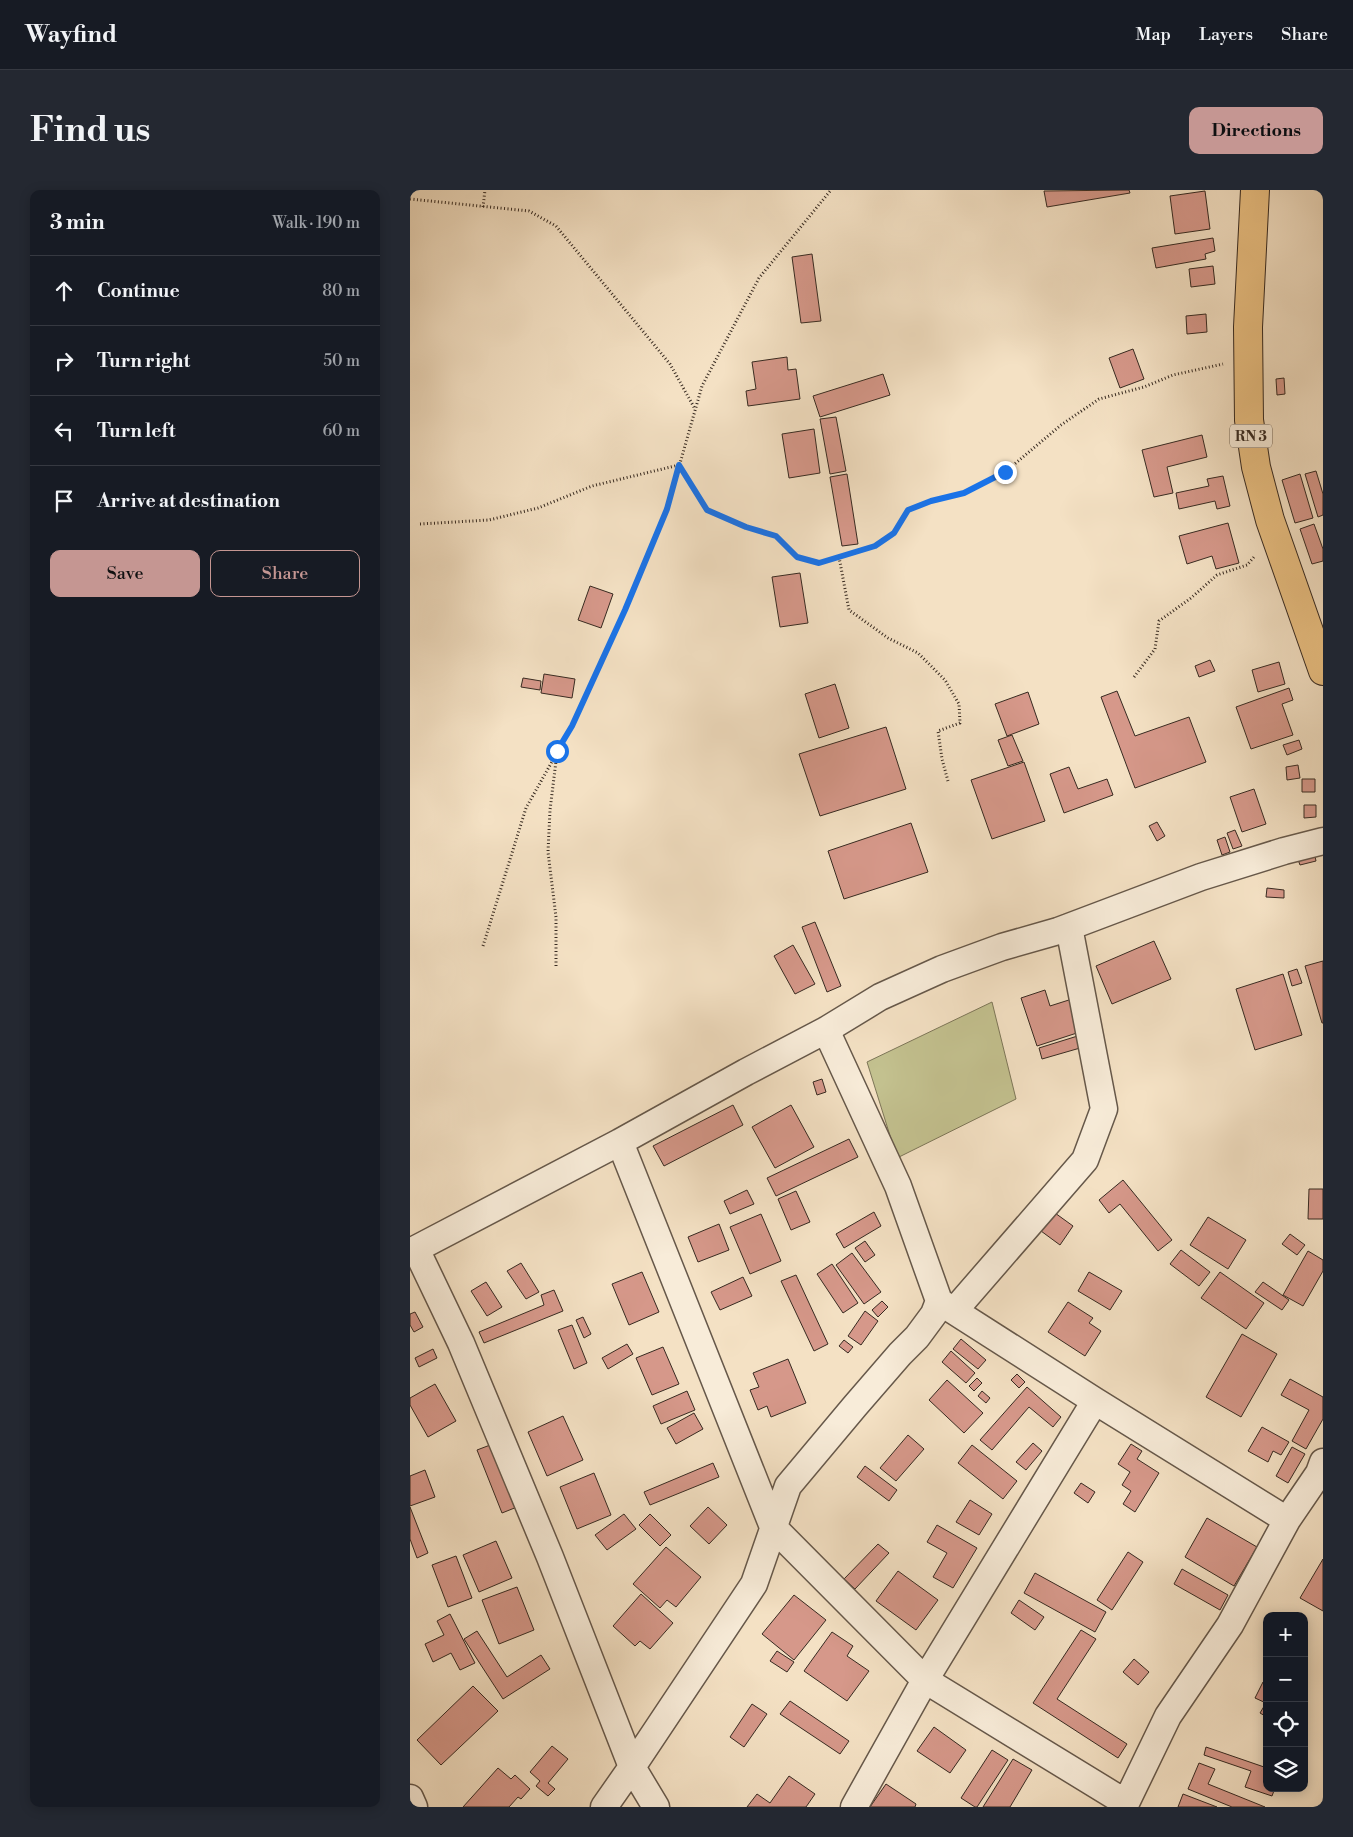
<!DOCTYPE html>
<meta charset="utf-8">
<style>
:root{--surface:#171b24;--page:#242831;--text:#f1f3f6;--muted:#9ea1a6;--line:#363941;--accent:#c59692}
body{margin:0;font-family:"Libre Bodoni",serif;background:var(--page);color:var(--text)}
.controls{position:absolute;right:15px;bottom:15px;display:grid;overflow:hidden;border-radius:10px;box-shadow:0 2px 12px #0003}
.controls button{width:45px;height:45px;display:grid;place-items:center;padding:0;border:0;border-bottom:1px solid var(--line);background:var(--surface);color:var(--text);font:25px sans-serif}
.stop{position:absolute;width:15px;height:15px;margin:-11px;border:4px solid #1a73e8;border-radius:50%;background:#fff}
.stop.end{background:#1a73e8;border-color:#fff;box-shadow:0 1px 5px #0008}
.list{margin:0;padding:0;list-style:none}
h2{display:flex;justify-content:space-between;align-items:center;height:65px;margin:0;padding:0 20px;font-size:21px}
h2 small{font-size:16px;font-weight:400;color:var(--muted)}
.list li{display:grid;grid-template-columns:32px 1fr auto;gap:15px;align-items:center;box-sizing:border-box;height:70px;padding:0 20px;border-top:1px solid var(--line)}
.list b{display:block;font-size:19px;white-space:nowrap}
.list em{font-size:16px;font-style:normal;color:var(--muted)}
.actions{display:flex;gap:10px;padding:15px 20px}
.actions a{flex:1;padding:11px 0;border:1px solid var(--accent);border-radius:10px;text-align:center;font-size:18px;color:var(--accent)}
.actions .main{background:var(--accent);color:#111}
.icon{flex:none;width:28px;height:28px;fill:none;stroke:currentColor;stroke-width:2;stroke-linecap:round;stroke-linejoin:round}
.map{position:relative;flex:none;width:913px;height:1617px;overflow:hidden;border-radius:10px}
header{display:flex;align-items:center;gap:30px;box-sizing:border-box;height:70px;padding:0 25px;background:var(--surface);border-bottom:1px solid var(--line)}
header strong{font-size:24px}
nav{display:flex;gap:28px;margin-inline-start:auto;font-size:18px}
.intro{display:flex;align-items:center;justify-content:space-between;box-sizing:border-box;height:120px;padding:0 30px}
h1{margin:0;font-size:35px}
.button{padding:12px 22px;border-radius:10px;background:var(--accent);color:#111;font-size:18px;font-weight:700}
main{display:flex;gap:30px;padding:0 30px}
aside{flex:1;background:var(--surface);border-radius:10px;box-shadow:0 2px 12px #0003}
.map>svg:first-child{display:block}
</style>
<header>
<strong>Wayfind</strong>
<nav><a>Map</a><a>Layers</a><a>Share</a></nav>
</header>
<div class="intro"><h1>Find us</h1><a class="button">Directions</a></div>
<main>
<aside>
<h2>3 min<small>Walk · 190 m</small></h2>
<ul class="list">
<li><svg class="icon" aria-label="ahead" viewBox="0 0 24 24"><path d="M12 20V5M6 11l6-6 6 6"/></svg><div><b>Continue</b></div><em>80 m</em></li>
<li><svg class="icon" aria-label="right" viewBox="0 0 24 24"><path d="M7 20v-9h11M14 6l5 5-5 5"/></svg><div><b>Turn right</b></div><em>50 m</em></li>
<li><svg class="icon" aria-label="left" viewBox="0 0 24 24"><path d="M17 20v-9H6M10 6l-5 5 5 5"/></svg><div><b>Turn left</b></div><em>60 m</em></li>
<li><svg class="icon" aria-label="arrive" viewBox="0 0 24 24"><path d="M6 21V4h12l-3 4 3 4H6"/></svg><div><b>Arrive at destination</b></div></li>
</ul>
<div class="actions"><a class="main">Save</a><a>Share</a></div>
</aside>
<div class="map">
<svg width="913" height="1617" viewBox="0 0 913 1617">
<rect width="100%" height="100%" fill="#f4e1c4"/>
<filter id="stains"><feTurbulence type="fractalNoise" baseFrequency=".004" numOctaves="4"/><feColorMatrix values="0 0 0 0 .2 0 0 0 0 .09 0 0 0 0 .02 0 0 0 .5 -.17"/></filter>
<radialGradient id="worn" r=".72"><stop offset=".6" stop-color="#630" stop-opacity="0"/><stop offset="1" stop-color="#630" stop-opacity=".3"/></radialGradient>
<path fill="#c3c18f" stroke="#7d7658" d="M582 812 606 909 487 968 457 872Z"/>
<path fill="#d6988a" stroke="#372a21" d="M719 0 720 3 637 17 634 1Z
M795 1 800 39 765 44 760 6Z
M803 48 805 61 795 64 796 69 746 78 742 58Z
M402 64 411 131 391 133 382 67Z
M803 76 805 94 781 97 779 79Z
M796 124 797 142 777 144 776 126Z
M723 159 734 189 710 198 699 168Z
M377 167 378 180 386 179 390 209 338 216 336 201 346 199 342 172Z
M473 184 480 205 410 227 403 206Z
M874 188 875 204 867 205 866 189Z
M426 227 436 281 420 284 410 229Z
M404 239 410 283 379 288 372 244Z
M792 245 797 267 757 277 763 303 744 307 732 260Z
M906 281 913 304V325L908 327 895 284Z
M437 284 448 354 432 356 420 287Z
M890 284 903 328 885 333 872 290Z
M813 286 820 316 807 319 805 311 769 319 766 303 799 296 797 289Z
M818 333 829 373 806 379 802 366 777 374 769 346Z
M904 334 913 359V371L902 374 890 339Z
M390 383 398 433 370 437 362 387Z
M180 396 203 404 191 438 168 430Z
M800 470 805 481 789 487 785 476Z
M869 472 875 494 848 502 842 480Z
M134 484 165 489 162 508 131 503Z
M113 488 131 491 130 500 111 497Z
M425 494 439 538 409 548 395 504Z
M879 498 883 510 872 514 883 545 841 559 826 517Z
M707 501 725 546 779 527 796 572 725 598 691 507Z
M618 502 629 534 597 546 585 514Z
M476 537 496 599 410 626 389 564Z
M602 545 613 571 598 576 588 550Z
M889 550 892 559 877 565 873 555Z
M614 572 635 631 582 649 561 590Z
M888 575 890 588 877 590 876 577Z
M659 577 668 599 697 589 703 605 654 623 640 584Z
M892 589H905V602H892Z
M844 599 856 634 832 642 820 607Z
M894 615H906V627L894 628Z
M747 632 755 646 747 651 739 636Z
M501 633 518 682 434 709 418 661Z
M825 640 832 656 823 659 817 643Z
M815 647 820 662 812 665 807 650Z
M904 662 906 671 890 675 887 667Z
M857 698 874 700V708L856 707Z
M405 732 431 796 417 802 392 737Z
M744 751 761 789 702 814 686 776Z
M383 755 405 794 385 804 364 766Z
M913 771V833H912L895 776Z
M887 779 892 793 882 796 878 782Z
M873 784 892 845 845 860 826 799Z
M635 800 640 816 662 809 673 841 627 856 611 808Z
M674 844 677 856 632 869 629 858Z
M412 889 416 902 407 905 403 892Z
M323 915 333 935 254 976 243 956Z
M381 915 404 957 365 978 342 937Z
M439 949 448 967 366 1006 357 988Z
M713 990 762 1050 748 1061 710 1014 699 1023 689 1010Z
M899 999H913V1029H898Z
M337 1000 344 1014 320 1024 314 1011Z
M386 1001 400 1032 381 1040 368 1009Z
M464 1022 471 1036 434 1058 426 1044Z
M645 1023 663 1036 650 1055 631 1041Z
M351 1024 371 1071 340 1084 320 1037Z
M798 1027 836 1050 818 1079 780 1055Z
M309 1034 319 1060 288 1072 278 1047Z
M880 1044 895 1055 887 1065 872 1054Z
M455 1051 465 1065 455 1072 445 1058Z
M771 1060 800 1082 789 1096 760 1074Z
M898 1061 913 1070V1081L893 1116 873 1105Z
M442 1063 471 1102 454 1114 426 1075Z
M111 1073 129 1102 116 1109 97 1081Z
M422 1074 448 1113 433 1123 407 1084Z
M232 1082 249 1122 219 1135 202 1094Z
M679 1082 712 1101 700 1120 668 1101Z
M810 1082 854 1113 836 1139 791 1108Z
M386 1085 418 1154 404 1161 371 1091Z
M333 1087 342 1106 310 1120 301 1102Z
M76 1092 92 1117 77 1126 61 1101Z
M853 1092 879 1110 872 1120 845 1102Z
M144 1100 153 1121 74 1153 69 1142 134 1115 131 1105Z
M472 1111 478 1117 468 1127 462 1120Z
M658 1112 683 1128 679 1133 691 1141 675 1166 638 1142Z
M455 1121 468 1131 451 1155 438 1146Z
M5 1122 13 1137 4 1142 0 1135V1124Z
M173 1127 181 1144 174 1148 166 1130Z
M162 1135 177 1173 164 1179 148 1140Z
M832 1144 867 1164 831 1227 796 1207Z
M551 1149 576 1170 568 1179 543 1159Z
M434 1150 443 1157 438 1163 429 1156Z
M217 1154 223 1164 198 1179 192 1168Z
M253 1157 269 1194 242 1205 226 1168Z
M23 1159 27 1168 9 1177 5 1168Z
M541 1161 565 1183 556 1193 532 1172Z
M378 1169 396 1213 361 1227 357 1216 348 1220 340 1200 349 1197 343 1183Z
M607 1184 615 1192 609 1198 601 1190Z
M567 1188 572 1193 564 1201 559 1196Z
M880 1189 913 1207V1229L896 1259 882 1251 899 1220 871 1205Z
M537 1190 573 1223 554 1243 519 1210Z
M25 1194 46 1231 18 1247 0 1215V1208Z
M617 1197 651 1227 643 1237 619 1217 582 1260 570 1250Z
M277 1201 285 1220 251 1234 243 1216Z
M572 1201 580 1208 576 1213 568 1206Z
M284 1223 293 1239 266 1254 257 1238Z
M153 1226 173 1270 137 1286 118 1242Z
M852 1237 879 1252 871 1265 863 1261 858 1272 838 1261Z
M498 1245 514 1259 486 1291 470 1278Z
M88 1252 112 1315 92 1323 67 1260Z
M623 1253 632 1261 616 1280 606 1272Z
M721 1254 732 1261 727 1269 749 1283 725 1322 713 1314 721 1301 712 1295 720 1282 708 1274Z
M562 1255 607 1291 593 1309 548 1273Z
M882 1257 895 1264 878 1293 866 1286Z
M303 1273 309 1287 240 1315 234 1302Z
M455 1276 487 1300 479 1311 447 1287Z
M15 1280 25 1307 0 1316V1286Z
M184 1283 201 1325 167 1339 150 1297Z
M671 1293 685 1302 678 1313 664 1303Z
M560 1310 582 1324 569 1345 546 1332Z
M0 1317 18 1363 7 1368 0 1349Z
M298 1317 317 1335 299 1354 280 1336Z
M214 1324 226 1339 197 1360 185 1345Z
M240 1324 261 1345 250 1356 229 1335Z
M797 1328 847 1357 824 1396 775 1367Z
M527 1335 567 1358 543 1398 523 1387 537 1363 517 1352Z
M86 1351 102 1388 69 1402 53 1365Z
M468 1354 479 1363 445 1399 434 1389Z
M256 1357 291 1387 266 1417 257 1410 250 1418 223 1394Z
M718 1362 733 1372 702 1420 687 1410Z
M46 1366 62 1408 38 1417 22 1375Z
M913 1369V1421L890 1408Z
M772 1379 818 1405 810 1420 764 1394Z
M488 1381 528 1410 506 1440 466 1411Z
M625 1383 696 1422 685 1442 614 1403Z
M107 1397 124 1440 89 1454 72 1410Z
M231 1404 263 1433 240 1459 230 1451 225 1456 203 1436Z
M384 1405 416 1430 384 1470 352 1444Z
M609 1410 634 1427 625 1440 601 1423Z
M40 1424 65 1473 50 1480 41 1463 23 1472 15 1454 34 1445 27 1431Z
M671 1440 686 1449 647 1509 717 1554 708 1568 623 1513Z
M67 1441 97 1487 131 1465 140 1479 93 1509 54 1449Z
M422 1442 443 1456 437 1466 459 1481 437 1511 394 1481Z
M367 1461 384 1472 377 1482 360 1471Z
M724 1469 739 1482 728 1495 713 1482Z
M853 1492 857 1494V1527L850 1523 856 1513 845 1508Z
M63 1496 88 1521 31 1575 7 1550Z
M380 1511 439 1551 430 1564 370 1524Z
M342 1514 357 1524 334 1557 320 1547Z
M524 1537 556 1560 540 1583 507 1561Z
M142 1556 158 1569 138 1593 145 1599 138 1606 126 1596 130 1591 120 1582Z
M796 1557 857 1578V1598H865L862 1606 835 1597 841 1581 794 1565Z
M582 1560 598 1570 567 1617H565L551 1608Z
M603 1569 622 1580 600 1617H573Z
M789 1573 805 1579 798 1594 855 1617H822L778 1599Z
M88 1578 101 1589 105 1585 120 1599 111 1609 108 1607 99 1617H53Z
M379 1586 405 1604 396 1617H337L347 1604 360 1613Z
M476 1594 506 1614 505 1617H460Z
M773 1604 807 1617H768Z"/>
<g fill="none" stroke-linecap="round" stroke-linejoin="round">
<defs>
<path id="street" d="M210 952 363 1337 515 1490 716 1613
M6 1059 51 1153 140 1367 222 1577 246 1617
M0 1062 210 952 336 882 416 840 470 807 532 779 592 757 648 741 791 687 874 661 913 651
M530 1112 685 1211 877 1330
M544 1121 675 970 694 919 659 737
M0 1608 4 1617
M194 1617 222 1577 344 1394 378 1296 445 1216 490 1164 507 1147 524 1124 529 1111 488 996 416 840
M444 1617 515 1490 685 1211
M714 1617 758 1526 820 1435 877 1330 909 1283 913 1272"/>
<path id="highway" d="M845 0 838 137 839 230 846 277 860 330 913 481"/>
</defs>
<use href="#street" stroke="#66584a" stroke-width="29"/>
<use href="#highway" stroke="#372a21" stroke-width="30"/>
<path stroke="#372a21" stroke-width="3" stroke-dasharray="1 2.5" stroke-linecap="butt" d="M0 9 119 21 146 36 260 174 285 219
M73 17 75 0
M10 334 79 330 128 318 182 296 269 275 297 320 336 337 366 346 387 367 409 373 429 367
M724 487 745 459 749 431 781 408 807 385 837 375 844 367
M538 591 532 569 528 541 550 533 549 514 535 490 508 463 478 448 439 420 429 367 465 356 484 343 498 320 521 311 554 303 595 282 651 235 689 209 734 197 763 185 813 174
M73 756 116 618 162 536 215 420 257 319 292 196 349 88 421 0
M146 776V727L138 662 140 620 147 563"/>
<use href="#street" stroke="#f8ecd9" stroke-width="26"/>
<use href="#highway" stroke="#eac082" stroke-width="28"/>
</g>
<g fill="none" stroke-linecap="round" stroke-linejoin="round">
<path stroke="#1a73e8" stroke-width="6" d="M147 561 162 536 215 420 257 319 269 275 297 320 336 337 366 346 387 367 409 373 465 356 484 343 498 320 521 311 554 303 595 282"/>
</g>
<g text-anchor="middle" stroke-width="4.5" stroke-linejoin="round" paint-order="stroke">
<rect fill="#f8ecd9" stroke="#716458" stroke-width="1" x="820" y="234.5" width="42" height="23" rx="4"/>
<g font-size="14" font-weight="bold" fill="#372a21">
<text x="841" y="251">RN 3</text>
</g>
</g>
<rect width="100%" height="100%" filter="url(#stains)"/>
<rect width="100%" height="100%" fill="url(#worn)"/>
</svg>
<div class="controls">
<button>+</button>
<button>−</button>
<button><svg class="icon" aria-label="locate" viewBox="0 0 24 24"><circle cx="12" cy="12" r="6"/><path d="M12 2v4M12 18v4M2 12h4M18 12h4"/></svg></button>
<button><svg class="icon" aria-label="layers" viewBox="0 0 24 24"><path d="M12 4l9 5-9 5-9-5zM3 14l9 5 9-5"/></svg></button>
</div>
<div class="stop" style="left:147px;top:561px"></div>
<div class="stop end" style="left:595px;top:282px"></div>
</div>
</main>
